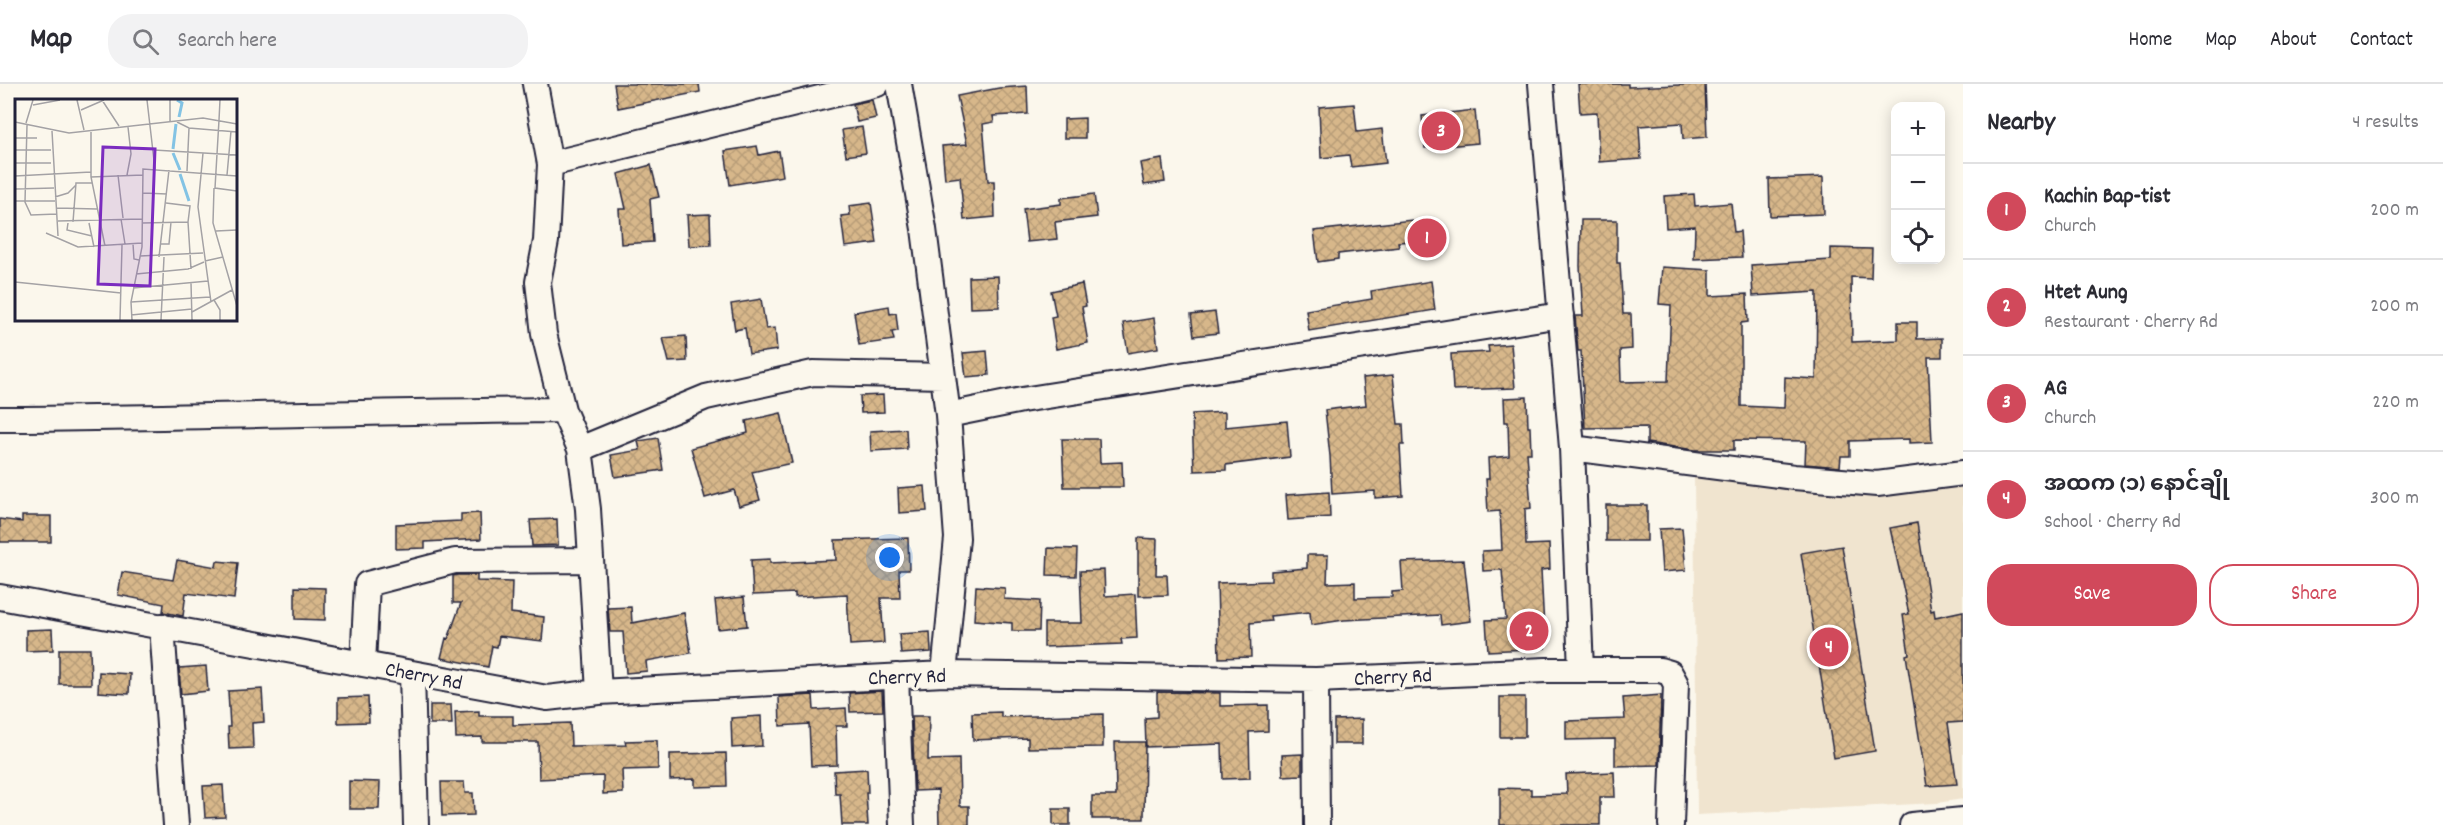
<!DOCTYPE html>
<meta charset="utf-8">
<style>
:root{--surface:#fff;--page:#f2f2f3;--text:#2b2b33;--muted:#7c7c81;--line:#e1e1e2;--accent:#d1495b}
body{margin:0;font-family:Dekko,"Noto Sans Myanmar",sans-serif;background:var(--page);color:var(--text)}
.controls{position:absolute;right:18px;top:18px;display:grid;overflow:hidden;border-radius:12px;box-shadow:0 3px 15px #0003}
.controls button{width:54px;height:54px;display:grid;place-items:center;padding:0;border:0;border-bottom:2px solid var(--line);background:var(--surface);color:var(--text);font:30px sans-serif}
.you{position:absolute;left:890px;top:474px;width:21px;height:21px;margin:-15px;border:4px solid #fff;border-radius:50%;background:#1a73e8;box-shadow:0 0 0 9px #1a73e833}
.badge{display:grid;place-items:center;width:39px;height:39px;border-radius:50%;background:var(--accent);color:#fff;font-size:20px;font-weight:700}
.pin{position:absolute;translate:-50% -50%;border:3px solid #fff;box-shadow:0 2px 6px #0006}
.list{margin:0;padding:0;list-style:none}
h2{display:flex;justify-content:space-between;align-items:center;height:78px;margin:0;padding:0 24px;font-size:26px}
h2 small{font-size:20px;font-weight:400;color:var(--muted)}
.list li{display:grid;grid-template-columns:39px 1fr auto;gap:18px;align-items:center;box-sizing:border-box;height:96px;padding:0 24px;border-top:2px solid var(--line)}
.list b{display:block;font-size:22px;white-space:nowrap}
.list p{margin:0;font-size:20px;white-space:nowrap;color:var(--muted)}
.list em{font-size:20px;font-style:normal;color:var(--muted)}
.actions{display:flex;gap:12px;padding:18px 24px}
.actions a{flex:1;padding:14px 0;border:2px solid var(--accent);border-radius:24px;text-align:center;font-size:21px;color:var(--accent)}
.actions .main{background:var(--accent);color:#fff}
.icon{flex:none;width:33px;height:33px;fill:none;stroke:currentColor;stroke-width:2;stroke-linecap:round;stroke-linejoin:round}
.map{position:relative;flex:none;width:1963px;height:741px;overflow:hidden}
header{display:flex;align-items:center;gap:36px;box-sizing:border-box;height:84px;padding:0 30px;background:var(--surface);border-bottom:2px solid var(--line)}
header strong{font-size:28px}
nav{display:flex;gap:33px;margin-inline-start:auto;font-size:21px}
.search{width:420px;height:54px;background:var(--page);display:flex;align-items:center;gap:15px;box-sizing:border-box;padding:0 21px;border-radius:24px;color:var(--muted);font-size:22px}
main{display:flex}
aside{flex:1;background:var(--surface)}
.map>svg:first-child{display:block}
</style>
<header>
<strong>Map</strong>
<div class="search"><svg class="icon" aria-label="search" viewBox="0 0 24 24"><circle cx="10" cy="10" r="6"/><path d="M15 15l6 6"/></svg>Search here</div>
<nav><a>Home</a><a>Map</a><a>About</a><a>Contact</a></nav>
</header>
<main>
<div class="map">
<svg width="1963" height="741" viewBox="0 0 1963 741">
<defs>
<pattern id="building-cross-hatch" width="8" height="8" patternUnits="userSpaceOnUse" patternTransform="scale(1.5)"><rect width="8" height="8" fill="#d7b78a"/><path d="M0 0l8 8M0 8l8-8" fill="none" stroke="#b89d78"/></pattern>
</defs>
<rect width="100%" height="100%" fill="#fbf7ec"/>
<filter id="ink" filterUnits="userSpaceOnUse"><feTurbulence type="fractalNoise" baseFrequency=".0167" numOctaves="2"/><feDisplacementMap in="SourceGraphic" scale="12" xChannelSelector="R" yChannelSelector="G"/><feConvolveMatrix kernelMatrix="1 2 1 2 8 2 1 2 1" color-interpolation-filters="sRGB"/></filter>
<g filter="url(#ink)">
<path fill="#f0e4cf" d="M1694 392 1872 411 1963 397V715L1937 719 1697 731Z"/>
<path fill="url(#building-cross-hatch)" stroke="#22223b" stroke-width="1.5" d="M614 0H699L700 8 618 24Z
M1578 0H1628V3L1705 0 1707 53 1683 55 1682 39 1639 42 1641 75 1599 78 1597 28 1580 29Z
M1027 2 1028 30 993 32 994 38 983 40 988 97H994L995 133 964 136 960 93 945 95 942 62 967 60 957 12 999 4Z
M872 16 876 34 857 38 853 20Z
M1354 20 1357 48 1382 45 1386 79 1351 83 1349 71 1321 74 1319 23Z
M1475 26 1478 59 1425 64 1422 32Z
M1085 34V54H1064V35Z
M862 43 866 69 846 72 842 46Z
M757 62 759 71 779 67 783 92 730 101 725 67Z
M1162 75 1165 98 1144 101 1140 79Z
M651 81 659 113 650 115 653 158 621 160 619 125H626L618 90Z
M1823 93 1824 130 1770 132 1769 95Z
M1094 110 1097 133 1055 138 1057 155 1027 158 1023 125 1061 120V114Z
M1694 110 1695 122 1731 119 1734 148 1740 147 1742 173 1694 175 1695 142 1666 144 1664 112Z
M871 119 877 159 845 163 841 132 850 131 849 122Z
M710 130 711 161 689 162 687 131Z
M1412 136 1413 157 1398 158 1399 163 1338 170V175L1318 178 1314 147Z
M1581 136H1617V179H1620L1623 230H1631L1632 265 1620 266 1621 298 1668 297 1671 221 1659 220 1662 183 1710 186V212L1747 210 1748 238 1741 239V322L1784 324 1785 293 1816 295 1817 208 1753 212 1751 181 1831 176V164L1872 165 1871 194 1851 193 1852 258 1898 256V238H1917V255L1942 254V273H1928L1932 358 1909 359V355L1850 357V372H1841L1840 383 1805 380 1806 357 1734 356V366H1695L1647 359V343L1585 344 1581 267H1578L1575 232H1583L1580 182Z
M998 192 999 223 970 224 969 193Z
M1431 197 1435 226 1309 247 1306 226 1372 215 1371 207Z
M1082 200 1086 222 1082 223 1088 259 1056 265 1051 233 1056 232 1051 207Z
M761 215 766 245 775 244 777 266 749 270 745 244 735 246 731 220Z
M889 222 890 230 896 229 898 247 892 248 894 256 859 261 854 228Z
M1215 228 1218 249 1194 252 1191 231Z
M1154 234 1158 264 1128 269 1123 239Z
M686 252 687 277 669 278 663 254Z
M1511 260 1515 304 1453 306 1451 270 1489 268 1488 262Z
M987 267 989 291 966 293 963 269Z
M1393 291 1398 340H1403L1404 361H1400L1403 412 1375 414V407L1332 410 1330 372 1325 326 1366 321 1363 294Z
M883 311 884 328 861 329 860 312Z
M1527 313 1528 343H1530L1531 369H1527L1531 424 1525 425 1526 461 1549 460 1550 485 1541 486 1545 564 1488 567 1486 536 1506 535 1502 486 1483 487 1482 467 1502 466 1500 427 1488 428 1486 395H1489L1488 374 1509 372 1508 338H1505L1504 314Z
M1225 328V343L1287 337 1290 373 1226 381V386L1194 387 1192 330Z
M781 329 792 379 752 388 760 416 739 422 734 406 705 414 691 364 748 349 746 337Z
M906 345 907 365 871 367 870 347Z
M658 354 663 386 615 393 611 371 640 366 638 357Z
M1062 355H1099L1100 379 1122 378 1123 403H1064Z
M925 402 927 427 899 429 898 404Z
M1329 408 1330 433 1288 436 1286 411Z
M1606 421H1647V457H1606Z
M480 429 481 455 425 458V464L396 465V440L461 437V430Z
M22 432H51V458H0V435L22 438Z
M557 435 558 461 532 462 530 436Z
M1917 439 1931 527 1934 526 1935 533 1963 527V638L1948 639 1957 700 1927 702 1906 571 1909 570 1903 531 1909 530 1890 444Z
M1682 444 1686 486 1662 488 1659 445Z
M908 454 909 486H899L900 514H881L884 559 850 561 847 510 795 513V509L753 511 751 476 770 475V479L836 476 835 456Z
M1138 454 1157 455 1156 491H1167L1168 511 1138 512Z
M1842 462 1875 667 1834 674 1801 469Z
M1048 464 1077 465 1076 492 1047 491Z
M1307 471H1328L1327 499 1355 498V514L1392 513V508L1403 507 1401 478 1464 476 1471 537 1441 541 1440 531 1344 536 1311 541 1310 528 1270 532 1271 537 1250 539 1251 573 1219 574 1217 499 1271 497V487L1307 484Z
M177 476 216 483 217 477 238 479 234 515 186 509 183 532 163 528 164 520 118 511 122 488 173 496Z
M1104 486 1105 512 1135 510 1137 554 1121 555 1122 560 1044 563V539H1082L1080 487Z
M457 491H477V497L512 498 511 529 544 533 542 557 499 552 497 563 492 562 488 583 441 574 446 554 448 555 461 519H453V492Z
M976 502 1005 504 1004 515 1040 517 1039 547H1012V539L974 536Z
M295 503 325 504V536L295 535Z
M744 513 747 542 718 545 715 516Z
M631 523 632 539 684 529 691 569 646 577 647 587 626 589 623 548H610L608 524Z
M52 545 53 566 26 567V546Z
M930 548 931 568 901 570 899 550Z
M59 565H90L91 600H59Z
M206 582 208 607 181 610 179 584Z
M99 588 130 590 129 610 98 608Z
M262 605 264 638 252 639 253 664 229 665 228 643H230L228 607Z
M882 607 883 627 850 628 849 609Z
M1157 608 1220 609V622L1268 621V647L1249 648 1250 694 1223 695 1222 660 1146 663 1145 634 1157 633Z
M813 611 814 626 846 624 847 642H836L837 681 811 682 809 640 780 642 779 613Z
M1661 611 1659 681 1615 682V655L1566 656V637L1625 635 1623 614Z
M368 613 369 638 338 639V614Z
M1500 613H1525V653H1500Z
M430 621H451L452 640H430Z
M479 627V632H513V641L570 639 571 662 626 661 625 657 657 656 658 685 622 686 623 709 603 710V692L539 695 538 658H482V653L456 654 455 628Z
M1001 628V633L1103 630V663L1028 664V654L973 656 972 629Z
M761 632 762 662 732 664 731 634Z
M912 632H929L928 676 959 675 960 722H969V741H939L938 706 915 707Z
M1362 635V660H1334V636Z
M1115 658H1145L1144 735H1092V712H1116Z
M726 669 727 702 695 703V695L670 696V670Z
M1302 670V691L1283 692 1282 671Z
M867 685 868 709H866L868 741H842L840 710H835L834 687Z
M1614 688 1615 713H1600V741H1500V704L1531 705V711L1567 710 1566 690Z
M349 697 380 698 379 725H349Z
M441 698H464L465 709H473L474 731 442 732Z
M223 701 225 733 205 734 203 702Z
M1053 725H1070V741H1053Z"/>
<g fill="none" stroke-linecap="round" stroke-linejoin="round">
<defs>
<path id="minor" d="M535 0 550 80 546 157 538 198 544 250 563 326 580 365 588 425 599 608
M899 0 924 145 948 331 957 454 944 590
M1541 0 1572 364 1581 586
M550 80 877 0
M948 331 1022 316 1561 231
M0 335C188 334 375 327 563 326
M1572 364 1794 393 1877 400 1963 389
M580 365 706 313 813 289 943 292
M0 513 547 614 599 608 944 590 1316 596 1546 586H1660L1670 589 1676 600 1671 741
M162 542 176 741
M363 580 367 500 455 477 591 476
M412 589 416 741
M896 592 902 741
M1316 596 1317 741
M1912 741 1963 736"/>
</defs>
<use href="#minor" stroke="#22223b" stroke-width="28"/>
<use href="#minor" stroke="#fbf7ec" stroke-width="24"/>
</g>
</g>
<g text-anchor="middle" stroke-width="6" stroke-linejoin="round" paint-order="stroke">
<g font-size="21" fill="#22223b" stroke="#fbf7ec">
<text transform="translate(424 591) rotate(11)" y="7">Cherry Rd</text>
<text transform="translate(907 592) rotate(-2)" y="7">Cherry Rd</text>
<text transform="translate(1393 592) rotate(-3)" y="7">Cherry Rd</text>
</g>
</g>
<g transform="translate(15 15)">
<rect width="222" height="222" fill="#fbf7ec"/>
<path fill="none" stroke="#83c3e4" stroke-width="3" d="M162 1 167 4 164 18M158 50 161 25M158 54 165 71M165 75 174 102"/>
<path fill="none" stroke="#a4a2a5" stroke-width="1.5" d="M62 1 69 31M87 1 104 27M132 1 140 70M18 6 45 1M66 11 89 1M204 21 205 1M204 21 200 89 222 92M155 22V1M0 23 54 34 188 19 222 25M162 23 174 29 222 33M11 24 18 1M12 26 10 103 16 116 42 115M37 32 43 137M76 33V78L90 147M0 39H22M0 51H36M139 51 222 56M188 54 183 108 196 203M0 64H36M172 72 174 29M103 76 108 119M112 76 116 55 113 28M212 76 216 32M0 77 76 73M76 78 128 76M199 89 198 124 222 207M0 90 39 89M128 94 152 95M40 98 53 94 61 86M0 102H40M42 109 82 110M106 120 110 145M43 122 127 120M58 123 61 84H77M173 123 176 170M53 124 52 131 77 137M74 124 79 148M127 124 173 123 175 107 151 104M201 132 222 131M31 134 63 148 127 144M118 145 119 160 124 161M145 145H154L156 123M125 157 188 154M144 158 154 71M190 162 208 158M121 175 173 170 189 163M0 183 106 194M176 184 177 221M118 189 193 182M199 201 205 211V221M116 203 195 198M177 213 217 191M116 216 177 210M105 221 107 146M117 221 116 203 127 148 128 70 222 77M146 221 149 158"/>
<path fill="#7b2cbf" fill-opacity="0.15" stroke="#7b2cbf" stroke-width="3" d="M88 48 140 50 135 187 83 185Z"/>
<rect width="222" height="222" fill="none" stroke="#22223b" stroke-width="3"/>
</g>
</svg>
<div class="controls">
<button>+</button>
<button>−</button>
<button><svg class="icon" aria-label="locate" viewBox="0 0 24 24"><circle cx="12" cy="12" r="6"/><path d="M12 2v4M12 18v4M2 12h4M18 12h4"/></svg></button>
</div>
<div class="you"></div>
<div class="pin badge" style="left:1427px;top:154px">1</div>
<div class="pin badge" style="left:1529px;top:547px">2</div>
<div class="pin badge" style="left:1441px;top:47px">3</div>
<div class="pin badge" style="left:1829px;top:563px">4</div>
</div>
<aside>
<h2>Nearby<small>4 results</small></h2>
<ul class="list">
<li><span class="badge">1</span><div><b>Kachin Bap-tist</b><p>Church</p></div><em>200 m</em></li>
<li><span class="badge">2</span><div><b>Htet Aung</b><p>Restaurant · Cherry Rd</p></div><em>200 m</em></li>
<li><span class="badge">3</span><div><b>AG</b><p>Church</p></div><em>220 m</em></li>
<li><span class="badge">4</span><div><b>အထက (၁) နောင်ချို</b><p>School · Cherry Rd</p></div><em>300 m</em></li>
</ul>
<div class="actions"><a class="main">Save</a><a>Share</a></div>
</aside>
</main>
